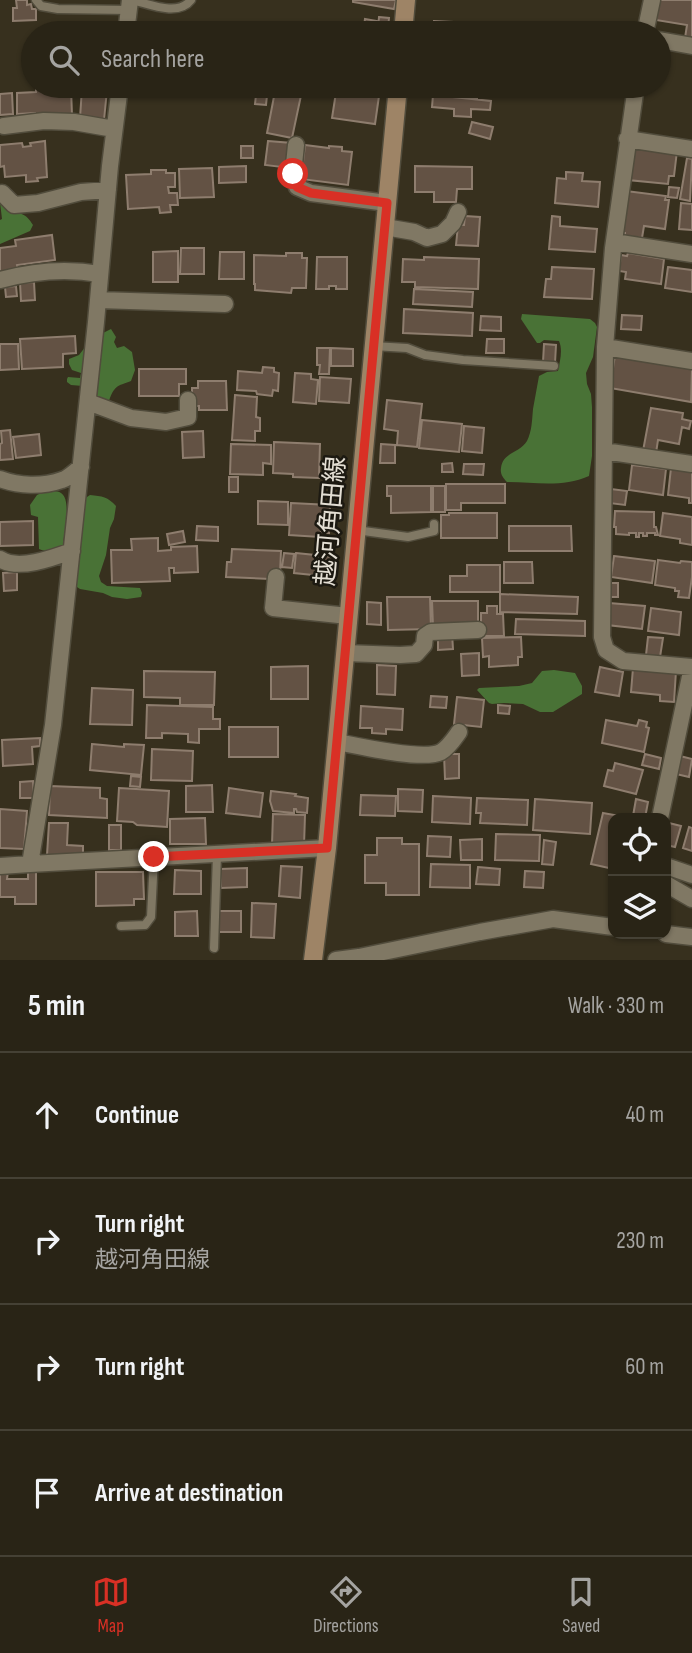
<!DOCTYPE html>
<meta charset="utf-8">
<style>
:root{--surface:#292416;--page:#353023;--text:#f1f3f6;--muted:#a5a4a1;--line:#454135;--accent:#d93025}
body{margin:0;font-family:"Sofia Sans Condensed","Noto Sans JP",sans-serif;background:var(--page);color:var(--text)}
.controls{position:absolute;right:21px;bottom:21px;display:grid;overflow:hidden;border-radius:14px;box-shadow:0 2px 5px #0004}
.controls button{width:63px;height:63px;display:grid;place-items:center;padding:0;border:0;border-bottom:2px solid var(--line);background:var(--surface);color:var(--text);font:35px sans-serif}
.stop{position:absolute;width:21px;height:21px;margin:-16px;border:5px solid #d93025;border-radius:50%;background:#fff}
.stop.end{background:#d93025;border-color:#fff;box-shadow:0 2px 7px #0008}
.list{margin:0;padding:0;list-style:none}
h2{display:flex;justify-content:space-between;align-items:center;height:91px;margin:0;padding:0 28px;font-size:30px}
h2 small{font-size:23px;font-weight:400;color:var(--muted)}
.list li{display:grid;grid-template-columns:46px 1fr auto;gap:21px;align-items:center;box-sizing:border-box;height:126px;padding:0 28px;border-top:2px solid var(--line)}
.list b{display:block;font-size:26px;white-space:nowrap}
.list p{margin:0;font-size:23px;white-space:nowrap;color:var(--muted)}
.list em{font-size:23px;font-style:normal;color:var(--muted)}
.icon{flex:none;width:38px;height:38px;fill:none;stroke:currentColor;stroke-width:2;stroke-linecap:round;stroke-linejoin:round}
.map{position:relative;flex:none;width:692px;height:960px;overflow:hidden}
.search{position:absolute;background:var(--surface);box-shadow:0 2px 5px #0004;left:21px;right:21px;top:21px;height:77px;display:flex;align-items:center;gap:18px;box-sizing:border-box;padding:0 24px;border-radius:38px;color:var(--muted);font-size:26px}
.sheet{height:595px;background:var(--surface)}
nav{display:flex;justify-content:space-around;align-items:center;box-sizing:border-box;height:98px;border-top:2px solid var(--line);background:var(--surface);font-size:19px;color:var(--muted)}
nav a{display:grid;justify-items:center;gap:4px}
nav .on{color:var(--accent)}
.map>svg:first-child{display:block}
</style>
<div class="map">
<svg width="692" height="960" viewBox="0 0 692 960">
<rect width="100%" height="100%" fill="#37301e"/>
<path fill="#497236" d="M0 202 7 211C20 213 26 213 33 225L30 231 0 244V220L2 219Z
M522 314 590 319 595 323 597 327 593 357 586 373 587 384 591 394 592 407V456L589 476C562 488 535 482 507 482 503 478 500 474 501 468 503 452 520 453 527 441 532 431 532 420 533 409 535 398 537 387 539 376L547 372 558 371C560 361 563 350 559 341L544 340 540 343H537L521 319Z
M111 329 116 337 114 342 117 348 124 346 132 352 135 370 131 381C117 386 114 386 109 401L97 398 95 387 103 333Z
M86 346 83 386 71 385 67 382V379L68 377 80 378 81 373 72 370 69 364V359L79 355Z
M43 492C49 492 56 490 61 493 72 500 64 533 63 545 56 551 49 553 39 549L38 517 31 515 30 505 37 495Z
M90 495C102 496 108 497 116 506L114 519 110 528 106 555 99 576 101 582 107 586 140 588 142 593 141 597 127 599 112 597 103 593 80 589 74 585 84 499Z
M554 670 575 673 582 686V694L553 712H540L523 704 504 703 492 704 489 703 477 690 479 688 519 686 532 683 542 671Z"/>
<path fill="#635244" stroke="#8e7d6e" stroke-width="2" d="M16 0H27V5L31 4 32 9H36V20L13 21V8H17Z
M353 0H396L394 9 353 2Z
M659 0H692V39L685 38 687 25 656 20Z
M379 17 389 18 388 29 378 28Z
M365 19 377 21 376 33H321L322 26 346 29V24L364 26Z
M434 21 453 22V33H434Z
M209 86H226V92L210 93Z
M257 86H268L266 105 255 104Z
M276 86H303L292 138 267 133Z
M337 86H360L380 89 375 124 332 118Z
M431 86H490V96L477 94V98L438 94 439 89 431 88Z
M71 88 72 115 35 116V113L17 114V93L36 92V89Z
M82 88 107 90 104 120 80 118Z
M12 93 13 114 0 115V94Z
M433 95 491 101 490 110 471 109V117L454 116V109L432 107Z
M472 122 493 127 490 139 469 133Z
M45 141 47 177 37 178 38 181 26 182V175L5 177 4 166 0 167V145L22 143 23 147 31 146 30 143Z
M268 141 292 143 290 168 265 165Z
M305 145 329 148V146L342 147V151L352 152 348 185 301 179Z
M241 146H253V158H241Z
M632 146 677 151 674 176H669L668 184 628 180Z
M687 158 692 159 690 201 680 199Z
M246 166V182L219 183V167Z
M415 166 472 167V189H457L456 202H434V192H415Z
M212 168 214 197 180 198 179 169Z
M151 170H166V173H175V187H168L169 193H177L178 205H170L171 212 160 213 159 207 128 209 126 175 151 174Z
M566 172 583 173 582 181 600 182 598 207 555 203 557 178 566 179Z
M669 187 679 188 677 198 668 197Z
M626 191 666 196 665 200H669L665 229 644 226 642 238 625 236V233H622Z
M681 203 692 204V230L679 229Z
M465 216 480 217 478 246 456 245 458 225H464Z
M552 216 560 217V226L597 229 595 252 549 249Z
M52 235 55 260 17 265 18 270 0 273V248L16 246 15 240Z
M181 248H204V274H180Z
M178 251V282H153V252Z
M220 252H244V279H219Z
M286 253H302V258H307L306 288H292L291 293 255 290V284H254V255L286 256Z
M628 253 664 259 661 284 625 279 626 272 619 271 621 255 627 256Z
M317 257H347V289H336V286H329V289H316Z
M424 257 479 259 478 289 415 287V282H402L403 259 424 260Z
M552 267 594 269 592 299 544 297 546 279H551Z
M668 267 692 270V292L665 288Z
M34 282 35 300 21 301 20 283Z
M16 286 17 296 6 297 5 287Z
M414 289 473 292 472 307 413 304Z
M404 309 473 313 472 336 403 333Z
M622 315 642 316 641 330 621 329Z
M481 316 501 317V331L480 330Z
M75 336 76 353 63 354V367L22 369 20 339Z
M487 339H504V353H486Z
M0 344H18L19 369 0 370Z
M544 344 556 345 555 363 543 362Z
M317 348H330L329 374H319L320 365H317Z
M331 348 353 349V366H331Z
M615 355 692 368 691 402 610 388Z
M263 367 274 368V372L279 373 278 391 273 390 272 396 257 394 256 391 237 390 238 371 262 373Z
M139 369H186V384H179V396H139Z
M295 373 311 374V379L318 380 316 404 293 402Z
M320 377 351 379 349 403 319 401Z
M198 381H226L227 410H199V406H192V388H198Z
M235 395 257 397 256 417 260 418V431H255V441L232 440Z
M387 400 422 404 417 447 397 445 398 431 384 429Z
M651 408 683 413 682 419 691 421 689 429 682 427 679 444 658 440 656 453 643 451Z
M422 420 462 424 459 452 419 448Z
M464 426 484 428 482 453 462 451Z
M10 430 13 459 0 460V444L2 443 1 431Z
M203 431 204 457 183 458 182 432Z
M39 434 41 455 16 458 13 437Z
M274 442 320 444 319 478 293 477V474L273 473Z
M231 444 271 445V464L263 463V475L230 474Z
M381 444 395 445V463H380Z
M452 463 453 472H442V464Z
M464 464H484L483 475 463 474Z
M632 465 666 469 663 495 629 490Z
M671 468 692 471V503H689V498L668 495Z
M229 477H238V492H229Z
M446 484H505V503H461V510H446Z
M387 486H431V512L391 513V496H387Z
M433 486H445V512H433Z
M611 489 627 491 625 505 609 503Z
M258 501 288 502V525L258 524Z
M291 503 330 505 329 533 321 532 320 537 289 535Z
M615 511 654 512V527H656L658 535H655V533H647V536H643V533H639V537H636V533H629V535L616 534V527H614Z
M449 513H497V538H441V515H449Z
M663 513 692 517V545L680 543V539L660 536Z
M33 521V545L0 546V522Z
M197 526 218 527V541L196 540Z
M509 526H571L572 551H509Z
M183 531 185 542 169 545 167 534Z
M158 538V551L171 550V547L197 546 198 572 174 573V568H169L170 581 112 583 111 550H132L131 539Z
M232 549 281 551 280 573 270 579 226 577 227 562H231Z
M284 553 294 554 292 568 282 567Z
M296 553 334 557 332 577 294 573Z
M614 556 655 561 652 583 611 577Z
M658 560 680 563 681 561 692 562V577L689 598 678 597 679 591H675V588L655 585Z
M504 562H532L533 583H504Z
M467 565H500V592H450V576H467Z
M17 572V590L4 591 3 573Z
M609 583H618V597H609Z
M500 594 578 597 577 614 500 612Z
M387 597H430L431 629 388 630Z
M432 601H478V625L433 626Z
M367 602 381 603V625L367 624Z
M609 603 645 606 642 629 607 625Z
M487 606H497V614H503L504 636H481V613H487Z
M651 608 681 612 679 635 648 631Z
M516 619 585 621V636L515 634Z
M452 633 453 649 438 650V634Z
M521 637 522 657H518V665L489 667V656L483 657 482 638Z
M648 637 663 638 660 657 646 655Z
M479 653V675L462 676 461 654Z
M377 665 396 666 395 695 377 694Z
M308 666V699H271V667Z
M600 667 623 672 619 696 595 692Z
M633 668 676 671 674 702 660 701V695L631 692Z
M144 671 215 672 214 705H180V698L144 697Z
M92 688 133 690 132 725 90 724Z
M431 696 447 697 446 708 430 707Z
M457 697 484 700 481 727 454 724Z
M147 705 213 707V719H220V729H199V743L188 742V734L162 733V738H146Z
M498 705 510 706 509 714 498 713Z
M361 706 403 709 402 730 386 729V734L372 733V728H360Z
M606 720 637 726 639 720 647 722 646 727 649 728 644 752 602 743Z
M229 727H278V757H229Z
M40 738V746L32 747 33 764 3 766 2 740Z
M92 744 124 747V744L144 745 141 775 90 770Z
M152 749 193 751 192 781 151 780Z
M444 754H459V778L445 779Z
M645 754 661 758 659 769 642 765Z
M680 756 692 759 689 777 676 774Z
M615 763 643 770 636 794 604 786 608 770 613 771Z
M131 776 141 777 140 787 130 786Z
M33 781 34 798H20V782Z
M212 785 213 812H186V786Z
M50 786 100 788V798L107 799V818L49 815Z
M119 788 169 791 167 827 137 825 133 822 117 821Z
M229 788 263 793 260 817 226 813Z
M398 789 423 790 422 812 398 811Z
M271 791 296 794 295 796 308 798 307 813 297 812 296 809H294V813L273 811 270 801Z
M361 795 396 796 395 816 360 815Z
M433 796 471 798 470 824 432 822Z
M477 798 528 800 527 825 480 823 481 813H476Z
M535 799 592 803 590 834 533 830Z
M636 799 648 802 645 818 633 816Z
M0 809 27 811 24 849 0 848Z
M603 813 620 816V818H613V848L609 868 591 864Z
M273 814 305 815 304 846 272 845Z
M205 818 206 844H170V819Z
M49 823H68L67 845 83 846V856L47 855Z
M669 823 681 826 675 847 666 845V835Z
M109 825H121V850H109Z
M689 827 692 828V851L683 848Z
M496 834 540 835 539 861 495 860Z
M428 836 451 837 450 857 427 856Z
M377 838H402V844H419V895H386V883H365V855H377Z
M482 839V860H461L460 840Z
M544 840 556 842 553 865 542 864Z
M431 864 470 865V888L430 887Z
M281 866 302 867 300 898 279 896Z
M478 867 500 869 499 885 476 884Z
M247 868V887L221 888 220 869Z
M175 870 201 871V894H174Z
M0 871H8L7 879H28V871H36V904H15V897H0Z
M525 871 544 872 543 888 524 887Z
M96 872H143L144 899H134V905L96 906Z
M252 903 276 904 274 938 251 937Z
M197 911 198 936H175V912Z
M219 911H241V932H219Z"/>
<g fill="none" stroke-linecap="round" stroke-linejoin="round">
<defs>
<path id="service" d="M36 0 41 6 58 9 129 10
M132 0C149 4 178 17 191 0
M373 346 407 348 425 355 463 360 554 366
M356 530 408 537 434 531V524
M121 926 145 925 151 917 154 857
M214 948 217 854"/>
<path id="minor" d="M126 33 130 0
M645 33 652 0
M659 40 692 46
M636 86 613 248 605 347 602 637 606 650 623 661 692 667
M4 126 44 121 74 122 114 129
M627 139 692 149
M296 145 293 174 297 187 311 193 387 203
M2 193 14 205 38 203 81 192 108 190
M385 227 414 232 427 238 442 234 453 223 458 212
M614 242 692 254
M0 280C33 271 66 268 100 274
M98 300 225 304
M605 347 692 361
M88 402 131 418 166 422 188 417V400
M604 451 692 464
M0 479C19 486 42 487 62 480 69 478 75 471 81 467
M0 559C18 571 53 558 72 551
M276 577 273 608 348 616
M345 653 400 655 416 654 424 645 425 636 431 632 478 630
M337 742C358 746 423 761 441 752 449 747 454 739 459 732
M660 818 692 667
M30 864 327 848
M0 866 30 864 53 725 96 322 110 166 120 86
M666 866 692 875
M666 884 692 899
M666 934 692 937
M336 960 359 957 480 932 553 919 613 927"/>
<path id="secondary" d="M403 33 406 0
M313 960 327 848 398 86"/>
</defs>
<use href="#service" stroke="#514c3c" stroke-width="11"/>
<use href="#minor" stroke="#514c3c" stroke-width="19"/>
<use href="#secondary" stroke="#514c3c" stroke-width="21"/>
<use href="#service" stroke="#807864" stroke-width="8"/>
<use href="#minor" stroke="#807864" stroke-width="16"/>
<use href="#secondary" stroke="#9e8466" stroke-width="18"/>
</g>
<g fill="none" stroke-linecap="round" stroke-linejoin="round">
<path stroke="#d93025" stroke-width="9" d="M154 857 327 848 387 203 311 193 297 187 293 174"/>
</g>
<g text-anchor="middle" stroke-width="5" stroke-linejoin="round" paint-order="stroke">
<g font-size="26" fill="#e4dfd4" stroke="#1c1911">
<text transform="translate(330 521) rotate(-85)" y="9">越河角田線</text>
</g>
</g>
</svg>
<div class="controls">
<button><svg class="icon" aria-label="locate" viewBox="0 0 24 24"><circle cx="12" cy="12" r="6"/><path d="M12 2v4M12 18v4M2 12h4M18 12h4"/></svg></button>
<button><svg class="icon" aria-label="layers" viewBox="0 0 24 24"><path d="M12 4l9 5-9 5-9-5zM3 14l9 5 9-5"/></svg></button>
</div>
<div class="stop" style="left:293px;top:174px"></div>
<div class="stop end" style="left:154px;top:857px"></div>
<div class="search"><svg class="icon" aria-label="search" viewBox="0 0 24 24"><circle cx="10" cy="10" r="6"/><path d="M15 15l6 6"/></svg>Search here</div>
</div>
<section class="sheet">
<h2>5 min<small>Walk · 330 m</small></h2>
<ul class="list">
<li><svg class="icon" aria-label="ahead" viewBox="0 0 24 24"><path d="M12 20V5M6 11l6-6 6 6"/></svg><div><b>Continue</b></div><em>40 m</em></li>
<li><svg class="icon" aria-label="right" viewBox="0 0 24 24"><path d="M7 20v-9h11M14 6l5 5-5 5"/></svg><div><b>Turn right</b><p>越河角田線</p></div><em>230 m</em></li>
<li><svg class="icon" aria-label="right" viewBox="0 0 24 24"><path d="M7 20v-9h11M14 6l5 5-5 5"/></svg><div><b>Turn right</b></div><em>60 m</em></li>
<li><svg class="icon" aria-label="arrive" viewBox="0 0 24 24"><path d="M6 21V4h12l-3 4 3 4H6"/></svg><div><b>Arrive at destination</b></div></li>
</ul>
</section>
<nav>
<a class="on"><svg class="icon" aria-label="map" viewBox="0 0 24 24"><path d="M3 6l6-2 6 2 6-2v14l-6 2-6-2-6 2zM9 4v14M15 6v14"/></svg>Map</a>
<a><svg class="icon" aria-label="directions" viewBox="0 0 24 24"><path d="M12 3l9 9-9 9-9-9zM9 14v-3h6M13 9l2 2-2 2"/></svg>Directions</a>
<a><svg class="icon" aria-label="saved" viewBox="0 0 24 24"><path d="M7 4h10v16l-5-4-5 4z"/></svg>Saved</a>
</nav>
